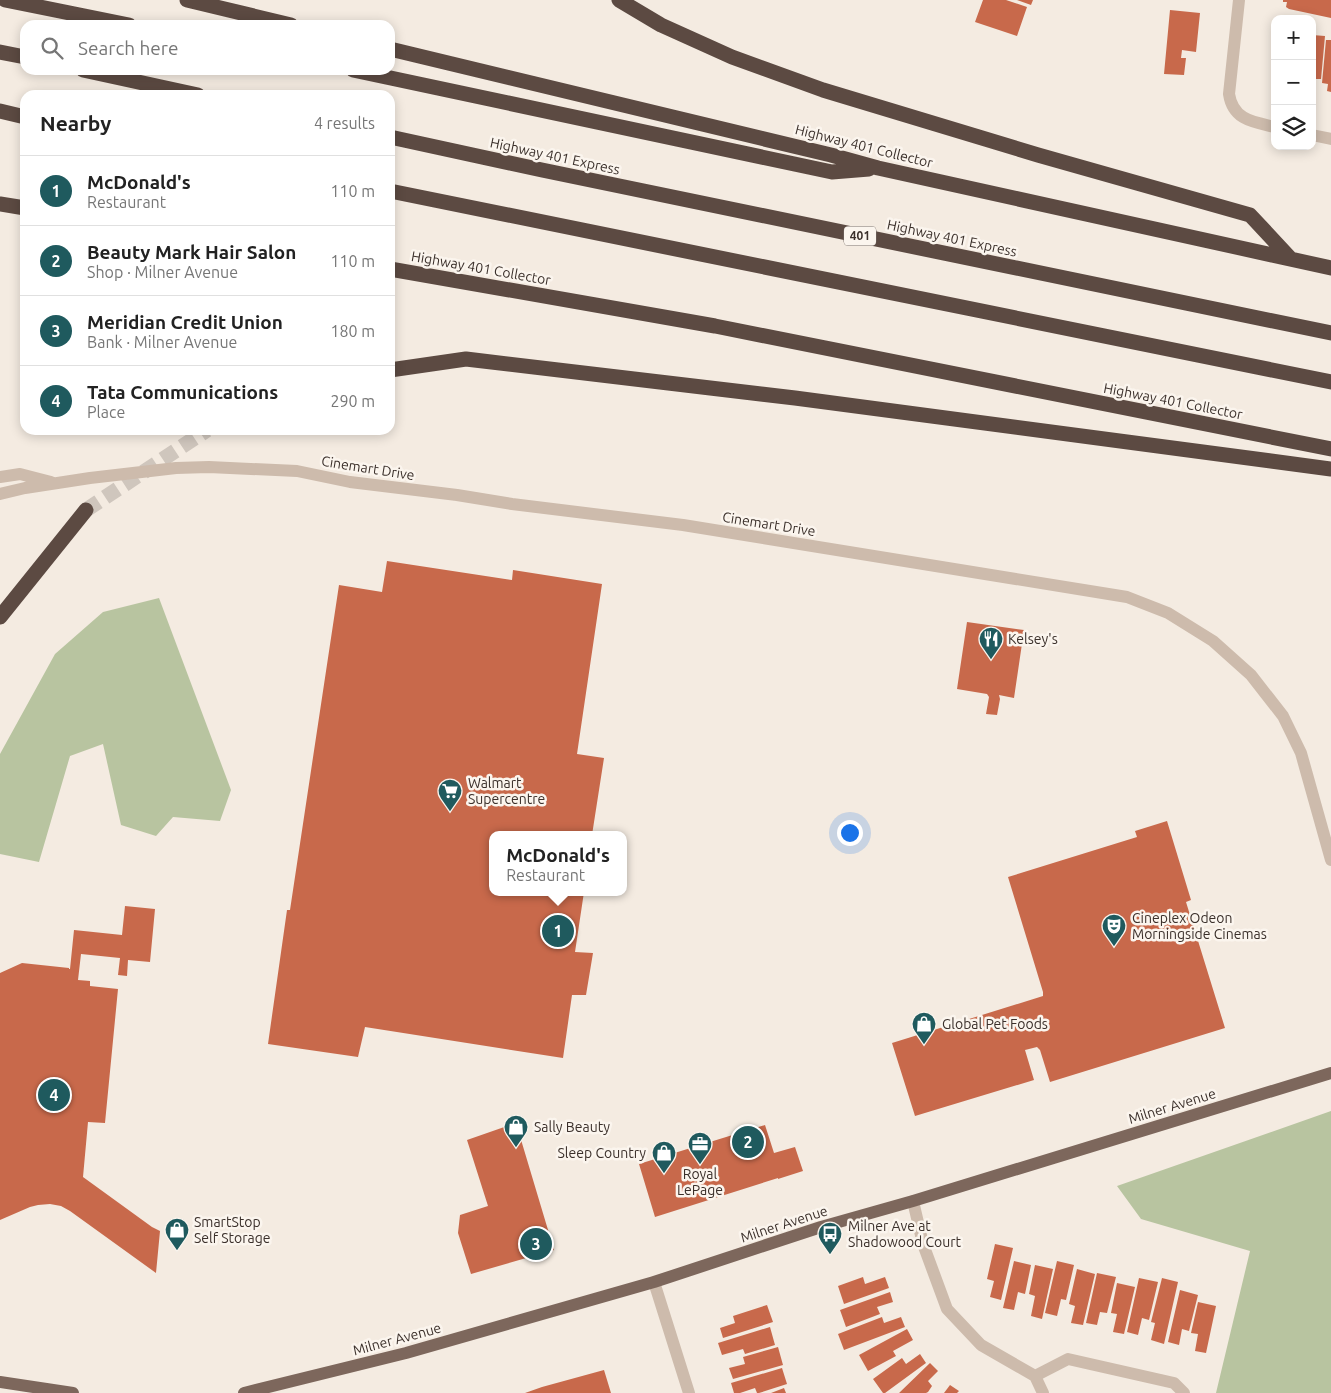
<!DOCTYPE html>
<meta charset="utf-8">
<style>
:root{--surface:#fff;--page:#f2f2f2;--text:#222;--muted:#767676;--line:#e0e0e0;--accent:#1f5a5e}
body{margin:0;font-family:Ubuntu,sans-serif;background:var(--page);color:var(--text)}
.controls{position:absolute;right:15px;top:15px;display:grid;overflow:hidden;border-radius:10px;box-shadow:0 2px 12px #0003}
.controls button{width:45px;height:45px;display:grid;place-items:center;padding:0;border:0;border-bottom:1px solid var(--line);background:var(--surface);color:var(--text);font:25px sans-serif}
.you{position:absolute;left:849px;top:832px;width:18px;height:18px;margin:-12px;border:4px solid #fff;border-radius:50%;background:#1a73e8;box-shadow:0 0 0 8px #1a73e833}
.badge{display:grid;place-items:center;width:32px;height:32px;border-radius:50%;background:var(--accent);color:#fff;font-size:16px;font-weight:700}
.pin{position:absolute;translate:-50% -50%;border:2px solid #fff;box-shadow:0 1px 5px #0006}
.popup{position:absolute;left:489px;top:831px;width:138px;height:65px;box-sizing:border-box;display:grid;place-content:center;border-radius:10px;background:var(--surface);filter:drop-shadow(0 1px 4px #0005);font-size:16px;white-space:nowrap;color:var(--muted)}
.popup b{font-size:19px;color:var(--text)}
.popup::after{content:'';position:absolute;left:50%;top:100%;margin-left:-10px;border:10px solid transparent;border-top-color:var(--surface)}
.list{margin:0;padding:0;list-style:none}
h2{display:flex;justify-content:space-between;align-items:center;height:65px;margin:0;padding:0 20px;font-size:21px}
h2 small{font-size:16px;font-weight:400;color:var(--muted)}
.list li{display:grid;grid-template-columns:32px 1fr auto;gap:15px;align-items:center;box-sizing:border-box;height:70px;padding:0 20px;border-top:1px solid var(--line)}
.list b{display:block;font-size:19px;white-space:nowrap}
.list p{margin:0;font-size:16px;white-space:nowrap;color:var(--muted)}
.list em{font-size:16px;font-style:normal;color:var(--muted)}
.icon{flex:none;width:28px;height:28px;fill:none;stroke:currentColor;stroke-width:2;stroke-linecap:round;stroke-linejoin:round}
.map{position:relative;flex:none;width:1331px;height:1393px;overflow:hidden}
.search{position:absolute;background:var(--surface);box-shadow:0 2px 12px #0003;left:20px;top:20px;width:375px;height:55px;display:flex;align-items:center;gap:12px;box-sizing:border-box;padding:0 18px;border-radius:15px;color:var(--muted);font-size:19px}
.panel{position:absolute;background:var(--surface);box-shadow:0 2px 12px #0003;left:20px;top:90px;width:375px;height:345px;border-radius:15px}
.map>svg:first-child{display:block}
</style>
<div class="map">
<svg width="1331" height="1393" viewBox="0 0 1331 1393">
<rect width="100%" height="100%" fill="#f4ebe1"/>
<path fill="#b8c4a0" d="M159 598 231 790 220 821 173 817 156 836 121 825 103 744 70 756 39 862 0 854V754L55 654 103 612Z
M1331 1111V1393H1216L1250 1251 1141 1219 1117 1186Z"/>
<path fill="#c8694b" d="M983 0H1006L1027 7 1017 36 975 22Z
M1017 0H1033L1031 5Z
M1283 0H1331V18L1289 9 1286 7 1287 2H1283Z
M1170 10 1200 13 1196 52 1182 50 1181 58H1186L1184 75 1164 74Z
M1312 35 1325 36 1321 79H1315L1314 87H1312Z
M1326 40H1331V92L1327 91 1328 84 1322 83Z
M1273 49H1275V73L1271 72Z
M387 561 512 580 513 570 602 584 577 754 604 758 592 835H493V892H584L575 952 593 953 586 995H572L563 1058 365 1027 358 1057 268 1044 287 910H290L339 585 382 592Z
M967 622 1024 630 1014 698 999 695 1000 699 997 715 986 714 989 697 987 694 957 689Z
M1167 821 1191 900 1186 902 1225 1028 1050 1082 1040 1050 1037 1047 1025 1050 1034 1080 915 1116 892 1043 1043 996V992L1008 877 1137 837 1135 831Z
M125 906 155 909 150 962 128 960 127 976 118 975 120 958 81 954 78 980 90 981V986L118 989 105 1123 88 1122 83 1177 152 1227 160 1231 156 1273 70 1211 61 1206 50 1204 38 1205 30 1207 0 1220V973L22 963 69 968V969H70L74 930 122 935Z
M516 1123 554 1250 471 1274 458 1233 460 1215 488 1206 467 1140Z
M765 1125 774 1153 795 1147 803 1171 778 1179V1178L655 1217 639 1164Z
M995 1244 1013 1248 1001 1300 990 1297 994 1281 987 1279Z
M1014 1261 1031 1265 1025 1294 1018 1292 1014 1310 1003 1308Z
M1057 1261 1074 1265 1066 1300 1061 1299 1057 1316 1045 1313Z
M1035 1265 1053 1269 1042 1319 1031 1316 1035 1296 1029 1294Z
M1077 1269 1095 1274 1083 1325 1071 1323 1075 1306 1069 1304Z
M1097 1273 1116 1277 1107 1313 1100 1312 1097 1325 1086 1323Z
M863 1277 865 1284 885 1277 889 1288 844 1304 838 1286Z
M1139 1278 1158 1282 1149 1320 1142 1318 1138 1335 1127 1332Z
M1162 1278 1178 1282 1164 1344 1151 1340 1155 1323 1151 1322Z
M1117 1283 1135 1287 1124 1334 1113 1332 1117 1314 1111 1313Z
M1180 1290 1198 1295 1189 1331 1182 1329 1179 1345 1168 1342Z
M890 1292 893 1302 877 1307 880 1314 846 1327 840 1310Z
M1198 1302 1216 1306 1206 1353 1195 1351 1198 1334 1191 1333Z
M767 1305 773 1322 723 1338 720 1328 735 1323 733 1316Z
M882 1317 884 1323 901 1317 905 1327 844 1350 838 1334Z
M770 1327 775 1345 745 1354 743 1349 722 1355 718 1343Z
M907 1329 913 1340 893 1351 896 1356 868 1371 859 1355Z
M778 1347 783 1365 733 1379 729 1368 745 1364 743 1357Z
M920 1354 926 1363 885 1393H883L873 1379 902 1358 906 1364Z
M930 1363 938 1371 928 1381 932 1386 928 1392 926 1393H899Z
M782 1368 787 1384 759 1393H757L755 1388 740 1393H734L731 1383Z
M604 1370 611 1393H525L542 1387Z
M950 1385 959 1391 957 1393H944Z
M784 1388 786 1393H771Z"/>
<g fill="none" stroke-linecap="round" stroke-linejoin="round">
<path stroke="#cfc6bd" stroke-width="15" stroke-dasharray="15 8" stroke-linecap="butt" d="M86 510 207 430"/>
<path stroke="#cdbbac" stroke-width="12" d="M1239 0 1229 94C1233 120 1253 122 1275 127
M1312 135 1331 139
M0 477 20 474 51 482
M0 494 25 488 90 478 176 468 209 467 297 471 350 482 457 495 512 504 683 525 1127 597 1168 613 1213 641 1251 675 1283 716 1301 753 1331 860
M913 1201 923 1244 947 1309 981 1345 1035 1376 1043 1393
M654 1282 689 1393
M1035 1376 1068 1359 1174 1383 1184 1393"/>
<path stroke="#7d675c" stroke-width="12" d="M0 1382 73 1393
M244 1393 406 1353 654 1282 821 1227 913 1201 1331 1073"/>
<path stroke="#5c4a42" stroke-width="15" d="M5 0 129 25
M187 0 291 25
M619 0 661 25 732 57 823 90 1038 155 1250 215 1291 259
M390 49 831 155 878 168 1331 268
M0 52 25 57
M83 70 198 95
M353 70 832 172 869 169
M0 111 25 117
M390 137 542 170 1331 333
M390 191 1331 382
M0 204 25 208
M390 269 715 326 1331 449
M390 370 466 359 795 398 1331 469
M0 617 86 510"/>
</g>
<defs>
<symbol id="restaurant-pin" viewBox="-11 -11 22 30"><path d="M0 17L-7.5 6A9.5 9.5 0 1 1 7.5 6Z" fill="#1f5a5e" stroke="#fbf5ee"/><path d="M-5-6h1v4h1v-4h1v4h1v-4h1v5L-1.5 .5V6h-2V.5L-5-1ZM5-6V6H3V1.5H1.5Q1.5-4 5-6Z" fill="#fff"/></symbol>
<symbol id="supermarket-pin" viewBox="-11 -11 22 30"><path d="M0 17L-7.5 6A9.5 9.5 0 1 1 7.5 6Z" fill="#1f5a5e" stroke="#fbf5ee"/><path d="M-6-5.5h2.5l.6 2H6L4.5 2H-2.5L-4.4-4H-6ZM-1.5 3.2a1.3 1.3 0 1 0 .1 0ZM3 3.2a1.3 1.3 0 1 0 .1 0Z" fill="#fff"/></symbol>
<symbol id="theatre-pin" viewBox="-11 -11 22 30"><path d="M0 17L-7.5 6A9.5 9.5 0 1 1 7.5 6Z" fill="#1f5a5e" stroke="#fbf5ee"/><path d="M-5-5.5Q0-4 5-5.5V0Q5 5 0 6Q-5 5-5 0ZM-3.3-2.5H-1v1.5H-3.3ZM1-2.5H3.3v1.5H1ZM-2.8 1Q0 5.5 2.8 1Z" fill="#fff"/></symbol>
<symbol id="shop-pin" viewBox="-11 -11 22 30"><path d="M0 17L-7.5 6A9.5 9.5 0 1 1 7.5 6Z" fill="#1f5a5e" stroke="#fbf5ee"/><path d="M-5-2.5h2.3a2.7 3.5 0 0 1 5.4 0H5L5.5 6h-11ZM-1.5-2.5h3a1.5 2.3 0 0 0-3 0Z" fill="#fff"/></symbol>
<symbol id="office-pin" viewBox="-11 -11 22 30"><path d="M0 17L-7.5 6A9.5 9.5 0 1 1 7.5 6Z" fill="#1f5a5e" stroke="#fbf5ee"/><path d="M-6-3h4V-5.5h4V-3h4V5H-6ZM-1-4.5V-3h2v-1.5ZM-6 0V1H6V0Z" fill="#fff"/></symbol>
<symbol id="bus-pin" viewBox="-11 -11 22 30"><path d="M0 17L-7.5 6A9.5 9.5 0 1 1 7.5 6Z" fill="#1f5a5e" stroke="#fbf5ee"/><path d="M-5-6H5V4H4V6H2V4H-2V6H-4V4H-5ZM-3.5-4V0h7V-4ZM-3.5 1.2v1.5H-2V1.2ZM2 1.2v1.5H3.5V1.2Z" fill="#fff"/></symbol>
</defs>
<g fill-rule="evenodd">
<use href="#restaurant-pin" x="977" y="625" width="28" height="38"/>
<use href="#supermarket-pin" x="436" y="777" width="28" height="38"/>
<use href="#theatre-pin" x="1100" y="912" width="28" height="38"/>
<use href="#shop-pin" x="910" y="1010" width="28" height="38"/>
<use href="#shop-pin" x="502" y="1113" width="28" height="38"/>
<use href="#office-pin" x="686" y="1130" width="28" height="38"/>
<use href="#shop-pin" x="650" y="1139" width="28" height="38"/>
<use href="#shop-pin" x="163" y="1216" width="28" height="38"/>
<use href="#bus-pin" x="816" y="1220" width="28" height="38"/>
</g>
<g text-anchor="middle" stroke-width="5" stroke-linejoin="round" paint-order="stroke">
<rect fill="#fbf5ee" stroke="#756b66" stroke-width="1" x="844" y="226.5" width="32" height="19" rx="4"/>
<g font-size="12" font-weight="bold" fill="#3b302b">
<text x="860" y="240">401</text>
</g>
<g font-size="14" fill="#3b302b" stroke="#fbf5ee">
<text transform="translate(864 146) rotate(14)" y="5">Highway 401 Collector</text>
<text transform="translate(555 156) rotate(12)" y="5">Highway 401 Express</text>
<text transform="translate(952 238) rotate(12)" y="5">Highway 401 Express</text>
<text transform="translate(481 268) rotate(10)" y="5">Highway 401 Collector</text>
<text transform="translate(1173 401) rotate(11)" y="5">Highway 401 Collector</text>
<text transform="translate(368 468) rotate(9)" y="5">Cinemart Drive</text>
<text transform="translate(769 524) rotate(9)" y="5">Cinemart Drive</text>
<text transform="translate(1172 1106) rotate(-17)" y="5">Milner Avenue</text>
<text transform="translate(784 1224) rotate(-18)" y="5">Milner Avenue</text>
<text transform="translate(397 1339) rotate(-15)" y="5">Milner Avenue</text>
</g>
<g font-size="14" fill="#3b302b" stroke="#fbf5ee" text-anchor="start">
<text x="1008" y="644">Kelsey's</text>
<text x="468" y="788">Walmart<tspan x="468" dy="16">Supercentre</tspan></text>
<text x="1132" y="923">Cineplex Odeon<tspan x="1132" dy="16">Morningside Cinemas</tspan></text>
<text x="942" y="1029">Global Pet Foods</text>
<text x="534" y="1132">Sally Beauty</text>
<text x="646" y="1158" text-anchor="end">Sleep Country</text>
<text x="700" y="1179" text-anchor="middle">Royal<tspan x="700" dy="16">LePage</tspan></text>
<text x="194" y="1227">SmartStop<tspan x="194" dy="16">Self Storage</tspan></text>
<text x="848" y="1231">Milner Ave at<tspan x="848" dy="16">Shadowood Court</tspan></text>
</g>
</g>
</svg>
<div class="controls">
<button>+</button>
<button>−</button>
<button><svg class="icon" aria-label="layers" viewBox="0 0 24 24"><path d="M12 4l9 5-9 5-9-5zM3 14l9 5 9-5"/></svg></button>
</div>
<div class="you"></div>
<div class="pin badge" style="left:558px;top:931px">1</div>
<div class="popup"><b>McDonald's</b>Restaurant</div>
<div class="pin badge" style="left:748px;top:1142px">2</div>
<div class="pin badge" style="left:536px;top:1244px">3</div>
<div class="pin badge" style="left:54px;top:1095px">4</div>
<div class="search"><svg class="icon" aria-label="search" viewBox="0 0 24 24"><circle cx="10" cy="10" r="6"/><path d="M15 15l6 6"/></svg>Search here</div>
<section class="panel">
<h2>Nearby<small>4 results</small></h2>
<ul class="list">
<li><span class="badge">1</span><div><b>McDonald's</b><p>Restaurant</p></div><em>110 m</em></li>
<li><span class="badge">2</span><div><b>Beauty Mark Hair Salon</b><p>Shop · Milner Avenue</p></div><em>110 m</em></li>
<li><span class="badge">3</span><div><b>Meridian Credit Union</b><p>Bank · Milner Avenue</p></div><em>180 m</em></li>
<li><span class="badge">4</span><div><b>Tata Communications</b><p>Place</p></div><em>290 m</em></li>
</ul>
</section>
</div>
